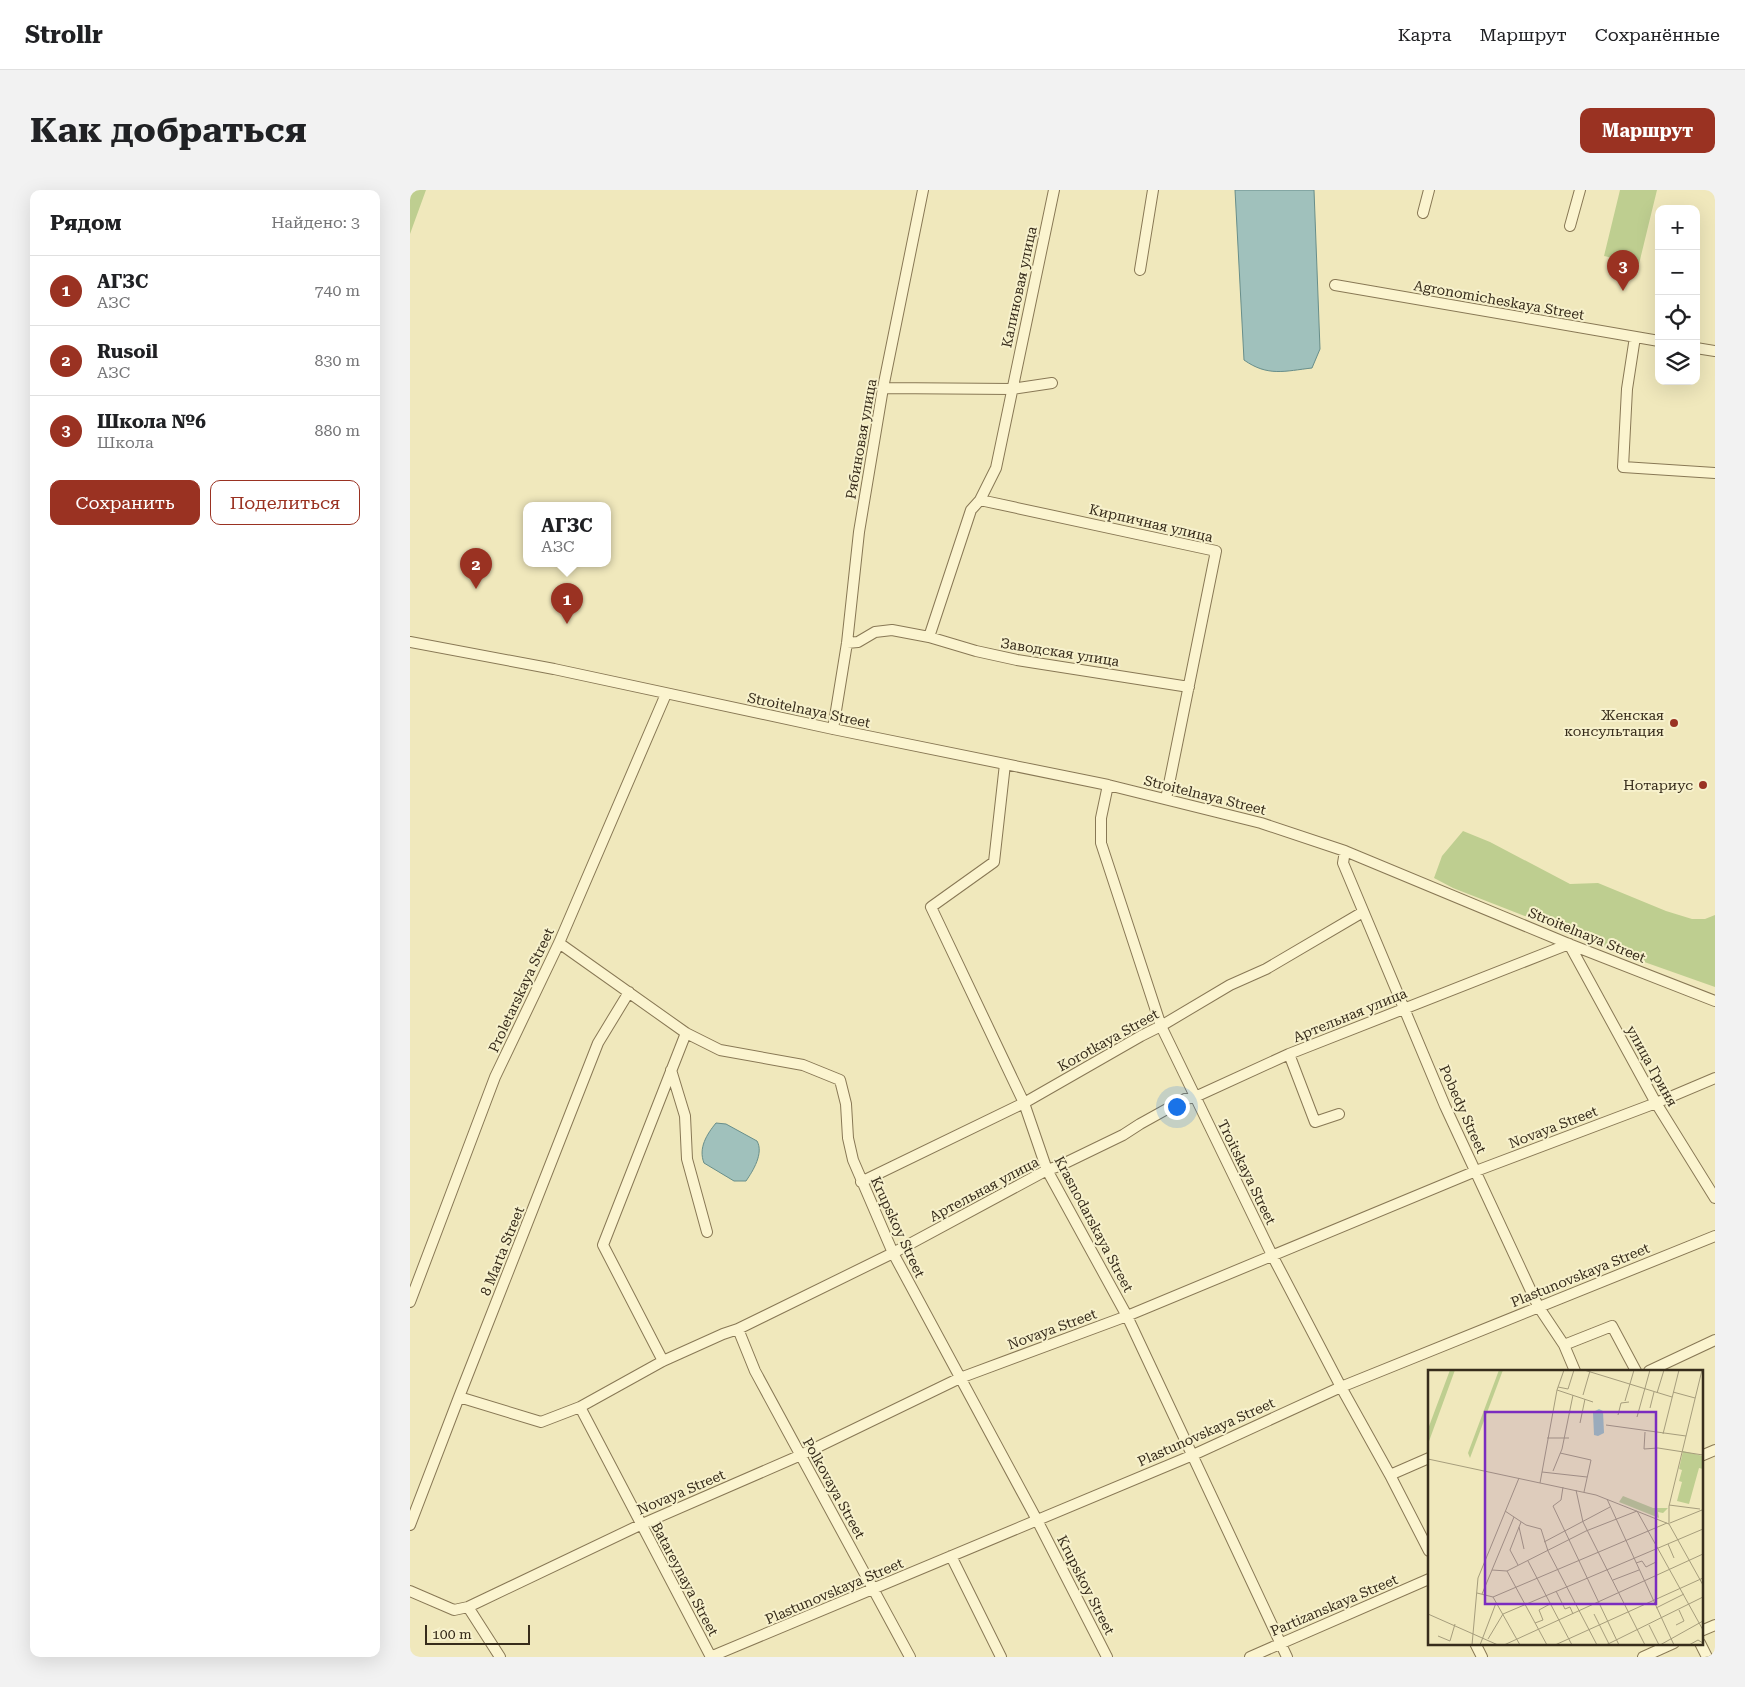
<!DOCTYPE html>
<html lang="ru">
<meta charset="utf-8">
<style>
:root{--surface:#fff;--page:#f2f2f2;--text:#202124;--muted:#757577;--line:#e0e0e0;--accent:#9a3222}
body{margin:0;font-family:"Roboto Serif",serif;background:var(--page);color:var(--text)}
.controls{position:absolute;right:15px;top:15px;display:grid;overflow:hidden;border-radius:10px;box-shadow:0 5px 20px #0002}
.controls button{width:45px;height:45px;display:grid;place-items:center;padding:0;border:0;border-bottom:1px solid var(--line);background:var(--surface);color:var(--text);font:25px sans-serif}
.scale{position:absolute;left:15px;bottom:12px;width:105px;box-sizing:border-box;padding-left:5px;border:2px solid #372c1b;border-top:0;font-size:14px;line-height:18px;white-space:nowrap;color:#372c1b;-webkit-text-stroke:4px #f7f1cc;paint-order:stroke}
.you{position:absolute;left:766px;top:916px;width:18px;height:18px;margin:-12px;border:4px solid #fff;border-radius:50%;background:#1a73e8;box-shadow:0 0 0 8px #1a73e833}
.badge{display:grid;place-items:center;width:32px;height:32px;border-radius:50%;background:var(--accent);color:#fff;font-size:16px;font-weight:700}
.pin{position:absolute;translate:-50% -41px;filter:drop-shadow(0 1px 2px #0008)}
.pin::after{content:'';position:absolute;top:26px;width:18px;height:15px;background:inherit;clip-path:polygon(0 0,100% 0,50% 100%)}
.popup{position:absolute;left:113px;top:312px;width:88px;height:65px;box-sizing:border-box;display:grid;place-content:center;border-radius:10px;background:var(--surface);filter:drop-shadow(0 1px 4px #0005);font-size:16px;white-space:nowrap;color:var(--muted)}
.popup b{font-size:19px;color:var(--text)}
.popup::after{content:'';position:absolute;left:50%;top:100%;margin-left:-10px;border:10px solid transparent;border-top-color:var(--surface)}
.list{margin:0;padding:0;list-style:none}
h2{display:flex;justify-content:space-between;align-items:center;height:65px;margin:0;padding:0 20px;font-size:21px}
h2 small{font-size:16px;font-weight:400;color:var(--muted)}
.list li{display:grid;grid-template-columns:32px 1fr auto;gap:15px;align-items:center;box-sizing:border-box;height:70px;padding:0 20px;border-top:1px solid var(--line)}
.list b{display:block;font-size:19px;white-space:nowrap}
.list p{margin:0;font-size:16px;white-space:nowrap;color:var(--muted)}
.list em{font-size:16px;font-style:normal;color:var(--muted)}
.actions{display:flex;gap:10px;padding:15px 20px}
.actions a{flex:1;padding:11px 0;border:1px solid var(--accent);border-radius:10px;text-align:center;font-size:18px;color:var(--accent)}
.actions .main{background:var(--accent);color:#fff}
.icon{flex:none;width:28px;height:28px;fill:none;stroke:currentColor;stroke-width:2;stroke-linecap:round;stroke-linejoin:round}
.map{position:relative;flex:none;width:1305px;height:1467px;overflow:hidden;border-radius:10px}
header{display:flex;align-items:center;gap:30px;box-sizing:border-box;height:70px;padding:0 25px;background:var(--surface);border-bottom:1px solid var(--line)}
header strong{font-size:24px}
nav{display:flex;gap:28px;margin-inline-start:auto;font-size:18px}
.intro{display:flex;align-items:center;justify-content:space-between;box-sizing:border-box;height:120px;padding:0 30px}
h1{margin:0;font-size:35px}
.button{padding:12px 22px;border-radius:10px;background:var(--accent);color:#fff;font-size:18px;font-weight:700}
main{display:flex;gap:30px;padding:0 30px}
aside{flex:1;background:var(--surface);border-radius:10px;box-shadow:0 5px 20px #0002}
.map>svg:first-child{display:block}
</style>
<header>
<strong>Strollr</strong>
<nav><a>Карта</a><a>Маршрут</a><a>Сохранённые</a></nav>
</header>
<div class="intro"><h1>Как добраться</h1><a class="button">Маршрут</a></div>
<main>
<aside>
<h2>Рядом<small>Найдено: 3</small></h2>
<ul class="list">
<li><span class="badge">1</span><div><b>АГЗС</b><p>АЗС</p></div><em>740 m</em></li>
<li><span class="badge">2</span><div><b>Rusoil</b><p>АЗС</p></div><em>830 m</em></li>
<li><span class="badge">3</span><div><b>Школа №6</b><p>Школа</p></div><em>880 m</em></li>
</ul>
<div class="actions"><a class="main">Сохранить</a><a>Поделиться</a></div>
</aside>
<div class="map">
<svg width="1305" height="1467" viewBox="0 0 1305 1467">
<rect width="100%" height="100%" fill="#f0e8bc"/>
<path fill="#bece90" d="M0 0H16L0 44Z
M1210 0H1247L1229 74 1194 66Z
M1053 641 1080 652 1160 694 1188 693 1256 721 1282 729H1295L1305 725V797L1223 768 1043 698 1024 688 1032 666Z"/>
<path fill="#a0c1bc" stroke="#688e8a" d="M825 0H904L910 159 902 178C875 181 858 187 834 170Z
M306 933 316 934 347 951C354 963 343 981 336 991H324L294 973C288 958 297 944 306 933Z"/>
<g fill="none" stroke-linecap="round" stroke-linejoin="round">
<defs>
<path id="minor" d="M1013 23 1019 0
M1160 36 1170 0
M730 80 743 0
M925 95 1249 151
M1225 147 1217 199 1213 277 1305 283
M1286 158 1305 161
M473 198 602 199 642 193
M570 310 806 361 756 609
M519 447 561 320 570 310 586 278 644 0
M0 452 144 479 423 539 698 595 851 633 935 661 1159 754 1305 811
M437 453 448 452 465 442 482 440 519 447 566 461 607 470 779 497
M423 539 437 453 449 342 473 198 513 0
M595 574 584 672 521 717 614 913 637 980 717 1126 877 1467
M698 595 691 628V653L751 836 862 1065 931 1197 980 1285 1019 1361
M935 661 933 673 1035 916 1128 1116 1154 1155 1165 1181
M149 753 276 843 310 860 393 875 430 890 436 914 438 948 443 970 483 1063 627 1330 697 1467
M879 864 905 932 929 924
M261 880 275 926 277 969 297 1042
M451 992 614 913 731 846 751 836 820 795 856 779 953 722
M0 1112 85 887 149 753 256 504
M328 1139 345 1181 500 1467
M1154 1155 1202 1136 1226 1181
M253 1171 193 1055 276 843
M1239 1181 1305 1150
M49 1207 131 1232 170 1217 253 1171 313 1144 328 1139 483 1063 637 980 649 976 713 945 730 934 775 909 785 907 879 864 1159 754 1246 913 1305 1008
M170 1217 301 1467
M1291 1266 1305 1260
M980 1285 1019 1268
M0 1335 49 1207 188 853 219 802
M541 1366 591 1467
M0 1401 44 1420 58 1417 230 1335 391 1265 550 1188 717 1126 1066 981 1246 913 1305 888
M58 1417 90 1467
M1291 1441 1305 1435
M1065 1453 1072 1467
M1290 1453 1297 1467
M300 1467 783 1265 931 1197 1305 1046
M840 1467 1019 1389
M1233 1467 1264 1453"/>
</defs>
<use href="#minor" stroke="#887855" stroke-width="12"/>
<use href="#minor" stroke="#fbf4cf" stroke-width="10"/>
</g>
<g fill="#9a3222" stroke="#f7f1cc" stroke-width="2">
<circle cx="1264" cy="533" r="5"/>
<circle cx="1293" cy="595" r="5"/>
</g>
<g text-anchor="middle" stroke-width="4" stroke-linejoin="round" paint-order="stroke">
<g font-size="14" fill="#372c1b" stroke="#f7f1cc">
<text transform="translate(609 97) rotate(-78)" y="5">Калиновая улица</text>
<text transform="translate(1089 110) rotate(10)" y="5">Agronomicheskaya Street</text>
<text transform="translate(451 249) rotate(-80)" y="5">Рябиновая улица</text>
<text transform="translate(741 333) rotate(13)" y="5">Кирпичная улица</text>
<text transform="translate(650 462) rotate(9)" y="5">Заводская улица</text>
<text transform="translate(399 520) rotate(12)" y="5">Stroitelnaya Street</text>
<text transform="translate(795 605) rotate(14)" y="5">Stroitelnaya Street</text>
<text transform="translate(1177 745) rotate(22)" y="5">Stroitelnaya Street</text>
<text transform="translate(111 800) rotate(-65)" y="5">Proletarskaya Street</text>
<text transform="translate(940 825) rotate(-22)" y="5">Артельная улица</text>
<text transform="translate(698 850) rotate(-29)" y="5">Korotkaya Street</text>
<text transform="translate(1242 876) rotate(61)" y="5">улица Гриня</text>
<text transform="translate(1053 919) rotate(66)" y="5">Pobedy Street</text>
<text transform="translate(1143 937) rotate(-21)" y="5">Novaya Street</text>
<text transform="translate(837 982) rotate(64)" y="5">Troitskaya Street</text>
<text transform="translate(574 999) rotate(-28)" y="5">Артельная улица</text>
<text transform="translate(684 1034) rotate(62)" y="5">Krasnodarskaya Street</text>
<text transform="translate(488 1037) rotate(65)" y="5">Krupskoy Street</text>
<text transform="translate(92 1061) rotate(-68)" y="5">8 Marta Street</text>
<text transform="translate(1170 1085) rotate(-22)" y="5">Plastunovskaya Street</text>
<text transform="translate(642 1139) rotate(-20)" y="5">Novaya Street</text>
<text transform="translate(796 1242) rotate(-24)" y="5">Plastunovskaya Street</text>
<text transform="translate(424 1298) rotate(61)" y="5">Polkovaya Street</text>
<text transform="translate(271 1302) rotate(-23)" y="5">Novaya Street</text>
<text transform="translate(275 1389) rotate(62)" y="5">Batareynaya Street</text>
<text transform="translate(676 1395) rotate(63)" y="5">Krupskoy Street</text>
<text transform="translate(424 1401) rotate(-23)" y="5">Plastunovskaya Street</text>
<text transform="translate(924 1415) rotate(-23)" y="5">Partizanskaya Street</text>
</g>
<g font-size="14" fill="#372c1b" stroke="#f7f1cc" text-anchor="end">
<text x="1254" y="530">Женская<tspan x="1254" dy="16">консультация</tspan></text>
<text x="1283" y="600">Нотариус</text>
</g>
</g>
<g transform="translate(1018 1180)">
<rect width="275" height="275" fill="#f0e8bc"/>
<path d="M22 0H27L0 74V59ZM71 0H75L42 88 40 83ZM255 81 275 86V99L271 98 261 134 249 131 254 112 251 111 254 100 251 99ZM195 126 225 138H240L235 143 230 142 231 148 191 132Z" fill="#bece90"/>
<path d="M171 39 175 41 176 63 170 66 166 65 165 42Z" fill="#a0c1bc"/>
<path fill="none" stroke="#a69d7c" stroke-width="1" d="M156 0 244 27M274 0 241 136V154L275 215M130 17 140 19 146 0M129 20 165 32M245 22 267 28M229 23 236 0M155 25 162 1M197 31 206 0M222 38 226 22M190 45 193 33 201 32M209 47 222 0M152 53 157 29M178 55 258 66M217 62 216 79 230 78 275 85M235 64 251 0M119 68H141M132 83 163 90 156 122M0 89 168 125 241 154M125 101 134 79 145 25M114 102 159 107M112 113 129 20 136 0M135 117 133 130 125 136 191 275M148 120 155 152 217 275M179 129 246 275M241 135 272 139M77 141 98 155 113 159 120 181 169 275M242 153 274 140M91 157 96 179M116 172 182 137M240 174 246 188M100 191 144 275M208 193 214 191 218 197 228 192M90 195 82 180 93 152M64 200 79 201 158 161 209 141 275 260M79 201 119 275M185 210 211 200M128 221 137 239 142 237 145 244M49 223 65 227 239 153M54 224 86 147M65 227 92 275M228 238 256 224M0 244 70 275M166 244 181 274M107 253 115 250 111 240 122 234M221 255 231 275M248 255 256 251 251 240M10 266 22 271 27 254M60 269 75 244 275 159M44 275 50 208 91 108M52 275 68 233M76 275 275 184M127 275 275 208M178 275 275 227M232 275 275 251M261 275 270 270 275 273"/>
<path fill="#7b2cbf" fill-opacity="0.15" stroke="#7b2cbf" stroke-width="2.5" d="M57 42H228V234H57Z"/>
<rect width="275" height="275" fill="none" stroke="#372c1b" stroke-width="2.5"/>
</g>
</svg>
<div class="controls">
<button>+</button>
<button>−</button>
<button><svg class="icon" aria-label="locate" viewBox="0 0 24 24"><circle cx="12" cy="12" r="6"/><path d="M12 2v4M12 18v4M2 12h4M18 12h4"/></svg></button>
<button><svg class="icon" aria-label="layers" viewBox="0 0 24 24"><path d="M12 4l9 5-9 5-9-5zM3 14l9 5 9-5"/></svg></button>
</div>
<div class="scale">100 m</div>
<div class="you"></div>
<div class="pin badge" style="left:157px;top:434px">1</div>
<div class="popup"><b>АГЗС</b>АЗС</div>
<div class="pin badge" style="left:66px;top:399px">2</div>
<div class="pin badge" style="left:1213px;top:101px">3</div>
</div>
</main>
